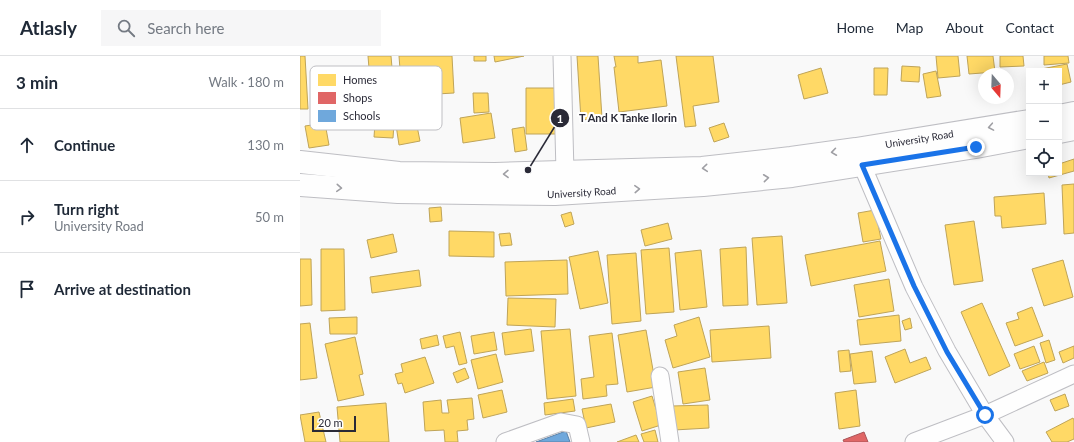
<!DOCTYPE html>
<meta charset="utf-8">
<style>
:root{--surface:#fff;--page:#f6f6f7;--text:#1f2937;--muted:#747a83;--line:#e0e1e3}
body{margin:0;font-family:Lato,sans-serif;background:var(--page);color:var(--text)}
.controls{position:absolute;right:12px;top:12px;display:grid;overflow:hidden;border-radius:0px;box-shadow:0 4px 16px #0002}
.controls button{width:36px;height:36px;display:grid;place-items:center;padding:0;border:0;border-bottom:1px solid var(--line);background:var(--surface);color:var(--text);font:20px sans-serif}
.compass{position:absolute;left:678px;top:12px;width:36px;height:36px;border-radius:50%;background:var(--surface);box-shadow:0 4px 16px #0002;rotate:161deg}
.scale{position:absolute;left:12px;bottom:10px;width:44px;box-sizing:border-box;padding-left:4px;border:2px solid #2a2a37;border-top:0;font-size:11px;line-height:14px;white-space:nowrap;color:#2a2a37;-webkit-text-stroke:3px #fff;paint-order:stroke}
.stop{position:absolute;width:12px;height:12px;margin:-9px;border:3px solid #1a73e8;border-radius:50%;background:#fff}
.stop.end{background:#1a73e8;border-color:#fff;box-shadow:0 1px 4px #0008}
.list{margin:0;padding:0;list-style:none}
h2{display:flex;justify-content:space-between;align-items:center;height:52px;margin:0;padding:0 16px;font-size:17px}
h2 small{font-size:13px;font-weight:400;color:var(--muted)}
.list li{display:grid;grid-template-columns:26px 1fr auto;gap:12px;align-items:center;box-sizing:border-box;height:72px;padding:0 16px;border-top:1px solid var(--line)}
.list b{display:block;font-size:15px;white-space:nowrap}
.list p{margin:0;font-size:13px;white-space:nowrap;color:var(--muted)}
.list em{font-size:13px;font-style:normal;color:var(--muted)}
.icon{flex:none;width:22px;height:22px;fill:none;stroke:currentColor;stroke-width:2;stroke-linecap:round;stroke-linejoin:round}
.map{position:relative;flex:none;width:774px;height:386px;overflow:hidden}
header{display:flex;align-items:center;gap:24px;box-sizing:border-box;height:56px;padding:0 20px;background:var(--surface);border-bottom:1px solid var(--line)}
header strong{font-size:19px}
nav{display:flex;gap:22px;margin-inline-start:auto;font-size:14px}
.search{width:280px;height:36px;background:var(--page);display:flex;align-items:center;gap:10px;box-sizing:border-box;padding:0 14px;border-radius:0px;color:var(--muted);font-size:15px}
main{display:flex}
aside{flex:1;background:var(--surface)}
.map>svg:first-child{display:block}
</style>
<header>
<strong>Atlasly</strong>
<div class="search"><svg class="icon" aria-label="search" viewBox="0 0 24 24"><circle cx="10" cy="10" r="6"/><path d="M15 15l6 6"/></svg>Search here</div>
<nav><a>Home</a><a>Map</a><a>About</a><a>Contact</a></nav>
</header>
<main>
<aside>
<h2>3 min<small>Walk · 180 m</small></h2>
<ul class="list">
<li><svg class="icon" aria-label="ahead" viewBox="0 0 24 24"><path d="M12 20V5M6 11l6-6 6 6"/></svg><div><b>Continue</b></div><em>130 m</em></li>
<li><svg class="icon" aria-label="right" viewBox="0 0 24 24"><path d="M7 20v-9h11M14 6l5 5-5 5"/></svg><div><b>Turn right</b><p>University Road</p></div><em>50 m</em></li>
<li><svg class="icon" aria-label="arrive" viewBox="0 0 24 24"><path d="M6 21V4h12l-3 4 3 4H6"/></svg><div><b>Arrive at destination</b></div></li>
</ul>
</aside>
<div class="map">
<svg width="774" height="386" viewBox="0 0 774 386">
<rect width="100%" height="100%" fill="#f9f9f9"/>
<path fill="#ffd966" stroke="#bfa458" d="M0 0H5L8 53H0Z
M68 0H91L95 47 72 49Z
M99 0H152L154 37 102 40Z
M174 0H186V5H174Z
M194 0H224L195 6Z
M277 0H298L302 62 281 64Z
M314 0H338V7L361 4 367 50 319 56 314 11H316Z
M376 0H413L419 46 393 50 396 70 385 71Z
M636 0H658L660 20 638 22Z
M667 0H693L695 16 669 18Z
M700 0H723L724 10 700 11Z
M744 0H768L769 7 744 9Z
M767 8 771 26 759 29V15H731Z
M602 10 620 11 619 26 601 25Z
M521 12 528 37 504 43 498 19Z
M574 12H588L587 39H574Z
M636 15 641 40 627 42 623 18Z
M226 32H256L257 78H226Z
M173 37H188L189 56 174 57Z
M191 57 195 82 163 87 160 62Z
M116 65 120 85 99 89 96 69Z
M25 67 29 89 9 92 5 70Z
M75 67 94 68 93 82 74 81Z
M424 67 429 81 414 86 409 72Z
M224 71 227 94 215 96 212 73Z
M774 103V115L749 122 748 117H759V108Z
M774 128V177L764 178 762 129Z
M744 137 746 168 702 172 701 160H695L694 141Z
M141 151 142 165 130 166 129 152Z
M575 154 581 183 563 186 558 157Z
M271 156 274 168 265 171 261 159Z
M674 165 683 225 654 229 645 169Z
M368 167 372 183 345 190 341 174Z
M149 175 194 176V201L149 200Z
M210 177 212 189 201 190 199 178Z
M93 178 97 196 71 202 67 184Z
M482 180 487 247 457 249 452 182Z
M580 185 586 215 511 230 505 199Z
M446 191 448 249 423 250 420 193Z
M369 192 374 256 346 258 341 194Z
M21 193H44L45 254 21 255Z
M401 194 407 251 380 254 375 197Z
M298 195 308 247 280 253 269 201Z
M336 197 341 265 312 268 307 199Z
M0 203H11L12 249 0 250Z
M267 204 268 238 206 240 205 206Z
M763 204 773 241 744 250 732 213Z
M119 214 121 230 72 237 70 221Z
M589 223 594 255 559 261 554 229Z
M208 242 256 243 255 271 207 269Z
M682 247 710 310 689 320 661 256Z
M732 251 743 280 715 290 706 267 719 263 717 257Z
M599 259 601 285 560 289 557 264Z
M57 261V278H30L29 262Z
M399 261 410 301 373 312 365 284 377 280 374 269Z
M610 262 612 272 605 274 602 265Z
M10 267 17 322 0 324V268Z
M469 270 471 302 412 306 410 274Z
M231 273 234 295 205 299 202 277Z
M270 273 276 340 247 343 241 275Z
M346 274 356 331 327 336 318 279Z
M160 276 167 307 159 309 154 290 146 292 143 280Z
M194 276 197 294 174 298 171 280Z
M312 277 318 328 306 329 307 340 283 343 281 323 294 321 289 280Z
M137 279 139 289 122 293 120 283Z
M55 281 63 318 59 319 64 339 38 345 25 288Z
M749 284 755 304 746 307 740 287Z
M734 290 740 306 720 313 714 298Z
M774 290V302L763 307 759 296Z
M605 293 610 307 626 301 631 313 595 327 585 301Z
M549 294 551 315 540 316 538 295Z
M572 295 576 326 554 328 550 298Z
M196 298 203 326 178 333 171 304Z
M125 301 134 327 105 337 102 327 98 328 95 318 103 316 101 308Z
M744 306 748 317 727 325 722 315Z
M165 312 169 322 157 327 153 317Z
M405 312 410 344 383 348 378 316Z
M202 334 207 356 183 362 178 339Z
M556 334 560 370 539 373 535 337Z
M765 338 769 350 755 355 750 344Z
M352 340 361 369 342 375 333 346Z
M172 342 174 363 167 364 168 374 157 375 158 386H145L144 374 125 375 123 346 141 344 142 357H149L147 344Z
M273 343 275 355 245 359 244 347Z
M86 347 89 386H40L37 351Z
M311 348 315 366 286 372 282 353Z
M408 349 409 372 374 374 372 350Z
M19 356 26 386H5L0 359Z
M773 362 774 364V383L767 386H752L746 376Z
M355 374 358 386H344L341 378Z
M336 379 339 386H317Z"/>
<path fill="#e06666" stroke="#a95458" d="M564 376 568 386H544L543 384Z"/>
<path fill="#6fa8dc" stroke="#5a82aa" d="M266 375 270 386H236Z"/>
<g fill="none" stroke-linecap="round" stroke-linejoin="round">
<defs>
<path id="minor" d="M262 0 265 116
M558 98 562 109 614 231 647 295 685 359 705 386
M360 320 370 386
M205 386 261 366 277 369 281 386
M614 386 685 359 774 318"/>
<g id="primary">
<path d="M759 60 774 57"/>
<path d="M759 76 774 73"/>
<path id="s1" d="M0 106 99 117 195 118 402 112 491 102 556 93 729 65"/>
<path id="s2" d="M0 129 98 136 255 138 403 129 492 120 676 91 729 81"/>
</g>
</defs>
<use href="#minor" stroke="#bebec3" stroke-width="19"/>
<use href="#primary" stroke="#bebec3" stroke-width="24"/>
<use href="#minor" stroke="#fefefe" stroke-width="17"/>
<use href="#primary" stroke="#fefefe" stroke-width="22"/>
</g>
<defs><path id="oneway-chevron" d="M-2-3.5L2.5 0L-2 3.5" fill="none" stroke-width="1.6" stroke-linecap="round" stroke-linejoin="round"/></defs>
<g stroke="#9f9fa4">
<use href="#oneway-chevron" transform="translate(691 71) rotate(170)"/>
<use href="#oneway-chevron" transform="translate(534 96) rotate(172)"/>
<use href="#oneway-chevron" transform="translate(405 112) rotate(175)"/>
<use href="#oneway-chevron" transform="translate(206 118) rotate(179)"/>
<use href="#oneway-chevron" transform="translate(466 122) rotate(-6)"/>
<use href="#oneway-chevron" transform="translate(39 132) rotate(4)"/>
<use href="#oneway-chevron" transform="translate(337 133) rotate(-3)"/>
</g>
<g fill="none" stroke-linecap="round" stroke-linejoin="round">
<path stroke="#1a73e8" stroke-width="5" d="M676 91 562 109 614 230 647 296 685 359"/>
</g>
<g text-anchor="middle" stroke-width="4" stroke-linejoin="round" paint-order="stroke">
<g font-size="10" fill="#2a2a37" stroke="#fff">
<text dy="4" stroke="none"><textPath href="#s1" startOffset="622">University Road</textPath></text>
<text dy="4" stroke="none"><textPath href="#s2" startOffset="282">University Road</textPath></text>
</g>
</g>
<rect x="10" y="10" width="132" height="64" rx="6" fill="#fff" stroke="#bfbfc3" stroke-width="1"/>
<rect x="18" y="18" width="18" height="12" fill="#ffd966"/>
<rect x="18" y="36" width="18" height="12" fill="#e06666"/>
<rect x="18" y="54" width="18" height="12" fill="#6fa8dc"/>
<g font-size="11" fill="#2a2a37">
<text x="43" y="28">Homes</text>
<text x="43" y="46">Shops</text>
<text x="43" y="64">Schools</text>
</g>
<path fill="none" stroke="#2a2a37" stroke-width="1.5" d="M228 114L260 62"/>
<g fill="#2a2a37" stroke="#fff" stroke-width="1.5">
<circle cx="228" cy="114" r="4"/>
<circle cx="260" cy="62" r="10"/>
</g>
<g font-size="12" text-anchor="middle" font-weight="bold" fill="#fff">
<text x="260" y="67">1</text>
</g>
<g font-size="11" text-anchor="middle" font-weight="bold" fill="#2a2a37" stroke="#fff" stroke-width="4" stroke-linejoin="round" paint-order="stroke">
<text x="328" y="66">T And K Tanke Ilorin</text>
</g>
</svg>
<div class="controls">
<button>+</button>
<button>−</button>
<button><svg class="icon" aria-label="locate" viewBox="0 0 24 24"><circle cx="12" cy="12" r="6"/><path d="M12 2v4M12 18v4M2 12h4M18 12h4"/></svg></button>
</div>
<svg class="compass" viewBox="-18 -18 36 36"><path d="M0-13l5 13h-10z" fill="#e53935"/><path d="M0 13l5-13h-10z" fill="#747a83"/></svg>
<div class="scale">20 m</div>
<div class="stop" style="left:685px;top:359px"></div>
<div class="stop end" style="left:676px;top:91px"></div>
</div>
</main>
